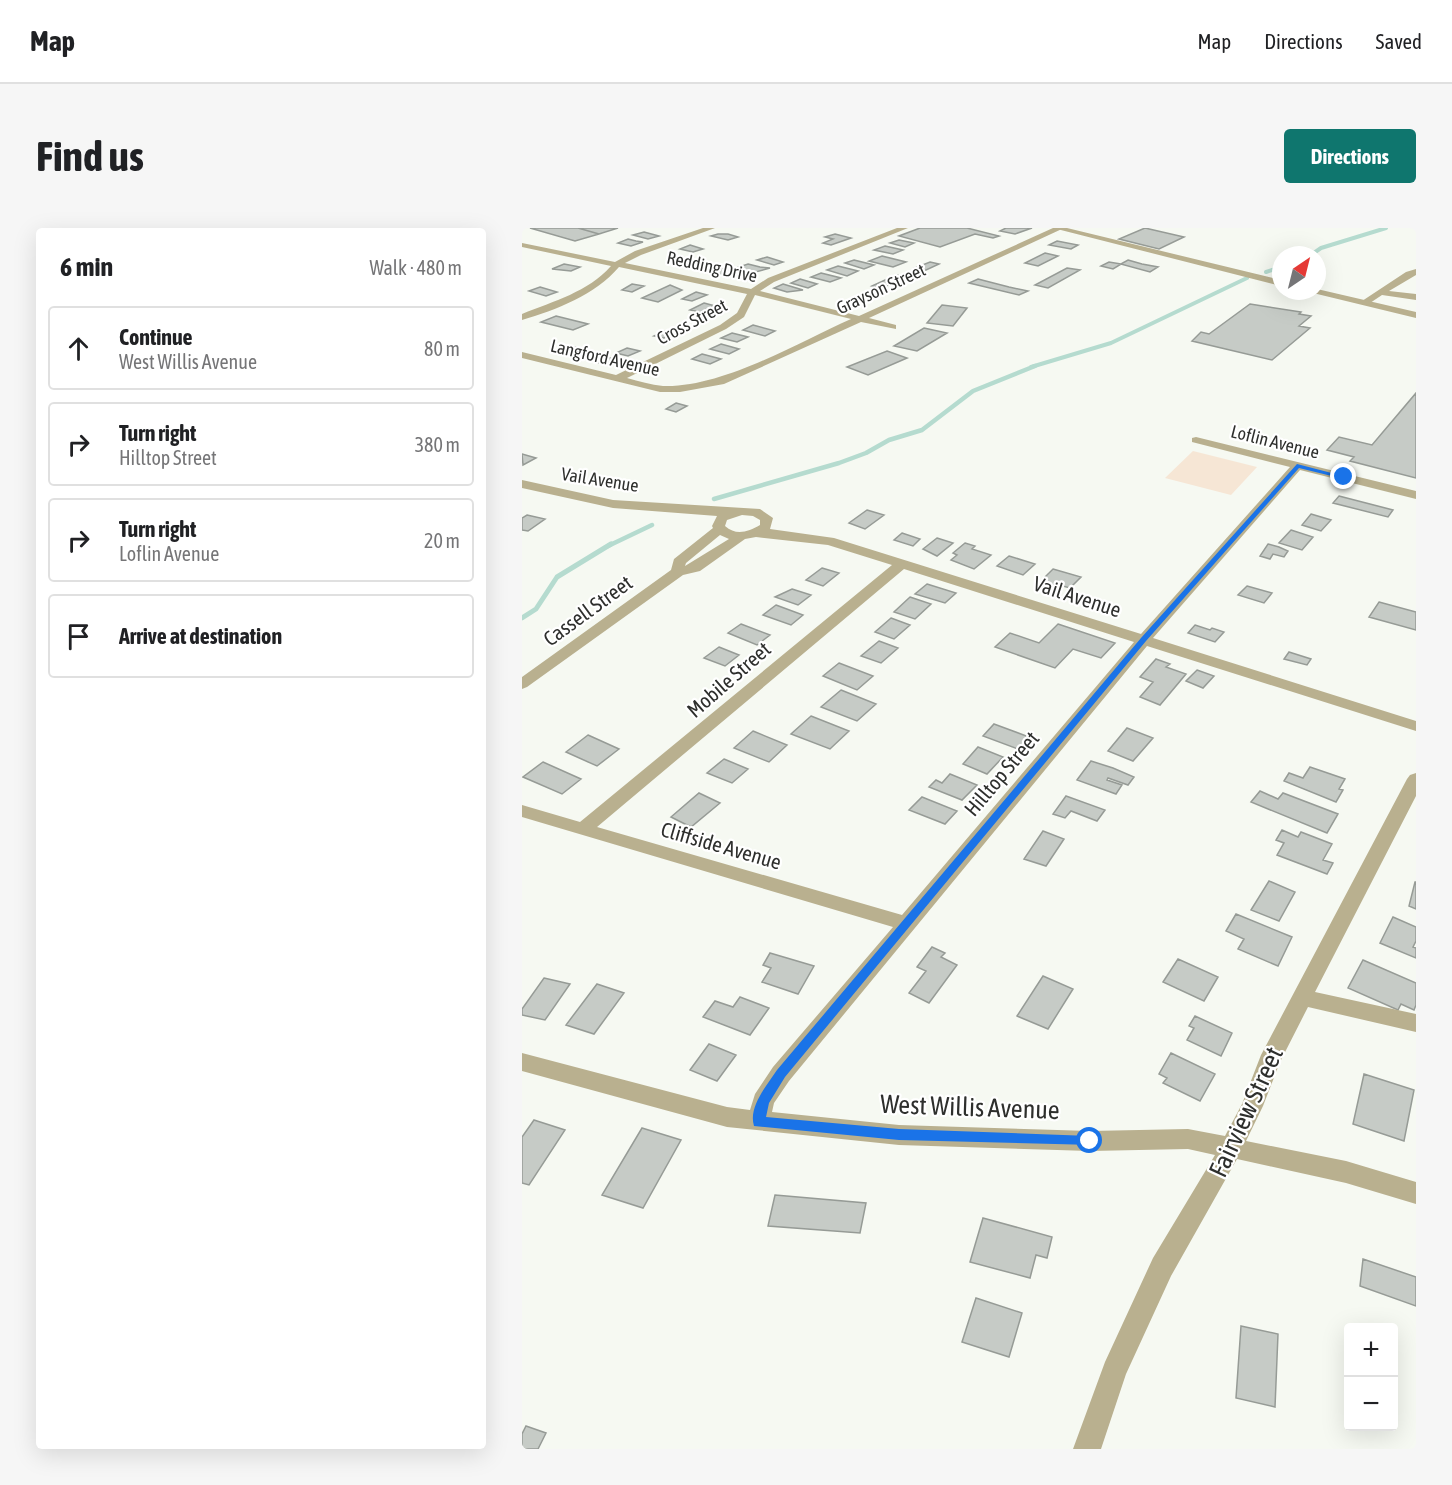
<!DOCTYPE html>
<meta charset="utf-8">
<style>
:root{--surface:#fff;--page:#f6f6f6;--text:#202124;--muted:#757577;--line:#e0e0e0;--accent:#0f766e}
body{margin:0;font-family:"Asap Condensed",sans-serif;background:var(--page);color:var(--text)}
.controls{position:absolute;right:18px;bottom:18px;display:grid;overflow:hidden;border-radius:6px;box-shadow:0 6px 24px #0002}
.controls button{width:54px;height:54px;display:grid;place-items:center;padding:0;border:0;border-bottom:2px solid var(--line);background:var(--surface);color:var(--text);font:30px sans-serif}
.compass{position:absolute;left:750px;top:18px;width:54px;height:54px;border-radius:50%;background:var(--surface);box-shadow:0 6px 24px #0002;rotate:35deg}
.stop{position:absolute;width:18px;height:18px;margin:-14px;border:4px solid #1a73e8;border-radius:50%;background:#fff}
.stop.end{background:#1a73e8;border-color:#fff;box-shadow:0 2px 6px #0008}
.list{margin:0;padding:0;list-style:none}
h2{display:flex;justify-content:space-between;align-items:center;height:78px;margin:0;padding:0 24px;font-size:26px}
h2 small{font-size:20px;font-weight:400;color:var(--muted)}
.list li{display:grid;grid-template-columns:39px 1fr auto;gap:18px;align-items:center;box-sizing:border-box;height:84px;margin:0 12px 12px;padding:0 12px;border:2px solid var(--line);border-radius:6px}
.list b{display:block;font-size:22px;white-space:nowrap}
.list p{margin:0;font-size:20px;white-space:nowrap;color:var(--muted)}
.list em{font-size:20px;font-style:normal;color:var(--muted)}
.icon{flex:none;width:33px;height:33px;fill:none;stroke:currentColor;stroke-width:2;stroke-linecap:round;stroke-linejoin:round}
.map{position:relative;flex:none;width:894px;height:1221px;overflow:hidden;border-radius:6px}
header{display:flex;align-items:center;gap:36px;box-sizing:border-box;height:84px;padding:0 30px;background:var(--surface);border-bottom:2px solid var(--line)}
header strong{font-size:28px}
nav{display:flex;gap:33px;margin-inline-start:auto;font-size:21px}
.intro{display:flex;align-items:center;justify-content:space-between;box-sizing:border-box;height:144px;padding:0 36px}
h1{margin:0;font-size:42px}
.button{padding:15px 27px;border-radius:6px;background:var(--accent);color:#fff;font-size:21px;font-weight:700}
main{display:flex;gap:36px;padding:0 36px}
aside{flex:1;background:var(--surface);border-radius:6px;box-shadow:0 6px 24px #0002}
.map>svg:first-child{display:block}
</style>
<header>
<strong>Map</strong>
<nav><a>Map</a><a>Directions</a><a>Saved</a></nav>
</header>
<div class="intro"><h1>Find us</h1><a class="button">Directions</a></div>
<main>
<aside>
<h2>6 min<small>Walk · 480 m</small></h2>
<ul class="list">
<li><svg class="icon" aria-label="ahead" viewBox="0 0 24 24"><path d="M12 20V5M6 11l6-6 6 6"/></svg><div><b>Continue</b><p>West Willis Avenue</p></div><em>80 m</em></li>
<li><svg class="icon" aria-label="right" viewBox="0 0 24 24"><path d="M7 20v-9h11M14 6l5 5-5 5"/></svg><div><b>Turn right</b><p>Hilltop Street</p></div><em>380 m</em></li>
<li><svg class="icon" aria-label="right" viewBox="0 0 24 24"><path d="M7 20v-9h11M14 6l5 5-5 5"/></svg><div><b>Turn right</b><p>Loflin Avenue</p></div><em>20 m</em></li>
<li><svg class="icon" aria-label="arrive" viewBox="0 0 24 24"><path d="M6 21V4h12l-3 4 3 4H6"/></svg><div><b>Arrive at destination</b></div></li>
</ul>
</aside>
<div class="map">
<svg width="894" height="1221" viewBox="0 0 894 1221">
<rect width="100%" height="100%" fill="#f6f9f2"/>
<path fill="#f6e6d5" d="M671 223 735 239 709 267 643 250Z"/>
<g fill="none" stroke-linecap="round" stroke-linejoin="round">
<path stroke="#b5dbcf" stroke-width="4" d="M789 27 799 20 864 0
M744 44 759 39
M509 139 589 115 725 50"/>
<path stroke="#b5dbcf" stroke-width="4.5" d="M192 271 317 235 344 225 367 212 400 202 451 163 513 138
M86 318 130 297"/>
<path stroke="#b5dbcf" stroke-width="5" d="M0 390 14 381 35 349 89 316"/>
</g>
<path fill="#c6cbc6" stroke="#969b96" stroke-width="1.5" d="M8 0H56L77 6 53 13Z
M56 0H96L77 6Z
M398 0H445L477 8 471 10 453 6 418 19 377 8Z
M484 0H510L493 6 478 3Z
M623 0 662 9 637 21 597 11Z
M122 4 137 8 126 11 111 7Z
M196 6H206L216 9 206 12 189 8Z
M313 6 329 10 309 17 301 15 311 11 303 9Z
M106 11 114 13 121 14 109 18 96 15Z
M377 12 392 15 383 19 368 15Z
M535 13 556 17 549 21 527 17Z
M168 17 181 21 171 24 158 21Z
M363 18 381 22 371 26 352 22Z
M523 25 536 28 516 38 503 35Z
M360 28 384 34 371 39 347 33Z
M245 29 261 34 252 37 235 32Z
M332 32 352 37 342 41 323 35Z
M606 32 620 36 636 39 628 44 599 36 591 41 579 38 587 34 599 36Z
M408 34 417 36 402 43 393 40Z
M42 36 58 39 49 43 30 41Z
M226 36 238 39 248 40 230 45 214 40Z
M316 38 336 43 325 48 305 42Z
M199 40 218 45 208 49 189 43Z
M545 40 558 42 526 60 513 57Z
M299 45 319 50 308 54 289 49Z
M374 47 384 49 360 60 350 58Z
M278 51 295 56 286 60 269 55Z
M456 51 487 59 506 63 497 67 447 55Z
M110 56 122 58 110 64 100 62Z
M261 56 281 62 265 64 252 60Z
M148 57 160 62 136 74 120 70Z
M18 59 35 64 24 68 7 63Z
M174 64 185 67 170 73 160 71Z
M182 75 193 78 178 84 168 82Z
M728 76 779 84 777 86 789 88 777 98 788 100 750 132 670 113 679 104 687 106Z
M420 77 445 80 431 98 405 95Z
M34 88 66 96 51 102 19 94Z
M231 97 253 103 243 108 221 102Z
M402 100 425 105 395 123 372 118Z
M143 103 153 106 142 110 132 108Z
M210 105 226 109 215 114 199 110Z
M199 116 217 121 207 126 188 121Z
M53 119 63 121 52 126 42 123Z
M105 120 118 123 106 128 94 125Z
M365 123 385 130 346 147 325 139Z
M180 126 199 131 188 136 170 131Z
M84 129 96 132 85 137 74 134Z
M894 165V250L828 233 832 229 805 222 817 209 850 217Z
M154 175 165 178 154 184 144 181Z
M0 226 14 230 1 237Z
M817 268 871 282 866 289 811 275Z
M345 282 362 287 343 301 327 295Z
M789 286 809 292 799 303 780 297Z
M5 287 23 291 6 303 0 302V290Z
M769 302 791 309 780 322 757 315Z
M380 305 398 311 391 318 372 312Z
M415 310 431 315 415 328 401 321Z
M443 315 453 318 450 321 469 327 452 341 429 332 435 327 431 325Z
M746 316 757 319 766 323 762 329 751 326 748 331 738 328Z
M487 328 513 336 501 347 475 338Z
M300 340 317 345 301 358 284 352Z
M531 341 559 349 548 360 537 357 535 359 520 352Z
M405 356 434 365 423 375 393 366Z
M725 358 750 365 742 375 716 367Z
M270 361 289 367 276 377 253 369Z
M388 369 409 376 393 391 372 384Z
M857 374 894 384V402L847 389Z
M254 377 281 387 269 397 241 387Z
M369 390 388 397 372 411 353 404Z
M219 396 248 407 235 417 206 405Z
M536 396 593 415 579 430 551 421 533 440 473 419 488 405 517 415Z
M673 397 688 402 690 400 702 404 693 414 666 405Z
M357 413 376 420 359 435 339 428Z
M197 419 217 427 203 438 182 430Z
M767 424 789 431 785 437 762 431Z
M634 431 648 436 644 439 664 446 638 477 618 469 631 454 618 449Z
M317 435 351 448 335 462 301 448Z
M675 442 692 448 681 460 664 453Z
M319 462 354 476 335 493 299 479Z
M289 488 327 503 308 521 269 506Z
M472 496 507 509 496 521 461 508Z
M605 500 631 510 611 533 586 523Z
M231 503 265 517 247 534 212 520Z
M66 507 97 521 75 538 44 524Z
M456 519 481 529 465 546 441 536Z
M202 531 226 541 210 555 185 545Z
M569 533 591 540 612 549 606 557 586 550 585 552 600 557 594 566 555 552Z
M21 534 59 551 40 566 1 549Z
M788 539 823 551 817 561 821 562 814 574 762 553 767 545 781 550Z
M428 546 455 557 440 572 407 559 414 552 420 555Z
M738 563 756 571 761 565 816 586 805 605 729 574Z
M177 565 198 575 169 599 149 589Z
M544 568 583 582 575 593 549 583 543 590 531 586Z
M400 569 435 583 423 596 387 582Z
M760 602 776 609 779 604 810 616 801 632 811 635 805 646 755 627 762 615 754 612Z
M521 603 542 611 524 638 502 631Z
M747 653 773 664 757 693 729 682Z
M893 654H894V681L887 678Z
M714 686 770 709 756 738 716 721 722 711 704 703Z
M871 689 894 699V713L891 719 894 720V730L858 715Z
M410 719 423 725 419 729 435 737 407 775 387 765 404 743 395 739Z
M248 725 292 738 276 766 240 754 249 740 241 737Z
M656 731 696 749 682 773 641 754Z
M841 732 894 755V777L892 782 879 776 876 782 826 760Z
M521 748 551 761 526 801 495 788Z
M22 750 48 756 23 792 0 787V781Z
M75 756 102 765 72 806 44 797Z
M218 769 247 780 228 807 181 789 193 773 211 779Z
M673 788 710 805 699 828 665 812 672 800 667 798Z
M187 816 214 827 195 853 168 842Z
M649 825 693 846 678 873 641 855 645 850 637 846Z
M842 846 892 862 882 913 831 896Z
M12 892 43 902 7 957 0 955V909Z
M120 900 159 912 121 980 80 967Z
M253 967 344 975 338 1005 246 998Z
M461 990 530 1009 525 1030 514 1027 508 1050 448 1034Z
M841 1031 894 1049V1078L838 1058Z
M454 1070 500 1085 487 1129 440 1114Z
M719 1098 756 1106 753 1179 714 1170Z
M4 1198 24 1205 16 1221H0V1206Z"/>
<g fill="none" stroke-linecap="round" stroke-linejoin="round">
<path fill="#b9b08f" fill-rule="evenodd" d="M181 0H193L119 27 103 35 229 61 246 50 375 0H386L252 54 238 63 337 88 531 0H542L347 90 374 97V101L339 94 202 156 158 164H138L0 130V124L94 147 198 97 215 85 225 66 97 39C73 67 34 82 0 92V86C32 73 66 64 89 38L0 19V15L93 34 113 23ZM233 67 329 91C275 115 200 160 141 158 129 157 117 153 105 150L204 101 222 89Z
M894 41V47L867 63 894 66V72L860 67 845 77 837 75 884 44Z
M674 209 894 263V271L778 242 631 410 894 493V503L625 418 267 853 252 875 250 884 377 897 568 903 666 901 703 908 720 876 739 827 885 551 888 547 894 545V568L793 764 894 786V804L786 779 758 834 741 878 724 913 824 933 894 954V976L824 955 715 931 649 1048 604 1146 579 1221H551L583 1134 631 1030 693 927 666 921 568 923 377 917 205 899 0 843V825L205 879 228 882 233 866 251 839 371 699 0 589V577L58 594 370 337 306 317 234 309 223 311 178 343 161 347 5 459 0 461V449L149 342 152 331 191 300 190 298 195 288 91 280 0 260V252L91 272 238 281 251 290 248 301 312 310 619 406 768 239 670 214V210ZM220 287 231 288 238 292V297C226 304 214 308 203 298L205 292ZM198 307 207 311 163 338 164 335ZM382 341 612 414 380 687 75 599Z"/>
<path fill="#b9b08f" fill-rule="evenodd" d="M531 0H545L759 52V58Z
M795 61 894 84V90L791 65 790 63H795Z"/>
</g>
<path fill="#1a73e8" d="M775 236 825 249 822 251 777 240 624 413 263 849 247 875 244 889 377 901 568 908 574 913 572 917 377 912 232 898C226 879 245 857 255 842L619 410Z"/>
<g text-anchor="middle" stroke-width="4.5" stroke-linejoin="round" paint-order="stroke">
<g font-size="18" fill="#2e2f2d" stroke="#fff">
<text transform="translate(190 39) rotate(12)" y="6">Redding Drive</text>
<text transform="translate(359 61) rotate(-25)" y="6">Grayson Street</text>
<text transform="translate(170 94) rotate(-28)" y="6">Cross Street</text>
<text transform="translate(83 130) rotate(13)" y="6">Langford Avenue</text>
<text transform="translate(753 214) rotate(14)" y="6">Loflin Avenue</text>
<text transform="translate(78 252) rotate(9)" y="6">Vail Avenue</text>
</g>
<g font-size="21" fill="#2e2f2d" stroke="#fff">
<text transform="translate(555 369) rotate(18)" y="7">Vail Avenue</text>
<text transform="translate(66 383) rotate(-36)" y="7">Cassell Street</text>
<text transform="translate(207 452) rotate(-41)" y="7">Mobile Street</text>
<text transform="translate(480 546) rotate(-50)" y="7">Hilltop Street</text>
<text transform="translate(199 618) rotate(16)" y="7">Cliffside Avenue</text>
</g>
<g font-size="26" fill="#2e2f2d" stroke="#fff">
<text transform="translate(448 879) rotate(2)" y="9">West Willis Avenue</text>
<text transform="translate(724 884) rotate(-65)" y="9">Fairview Street</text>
</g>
</g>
</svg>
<div class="controls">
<button>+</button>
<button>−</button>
</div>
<svg class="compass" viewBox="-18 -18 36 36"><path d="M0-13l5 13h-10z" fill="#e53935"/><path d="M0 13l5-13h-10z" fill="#757577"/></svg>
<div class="stop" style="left:568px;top:913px"></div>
<div class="stop end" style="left:822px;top:249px"></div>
</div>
</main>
